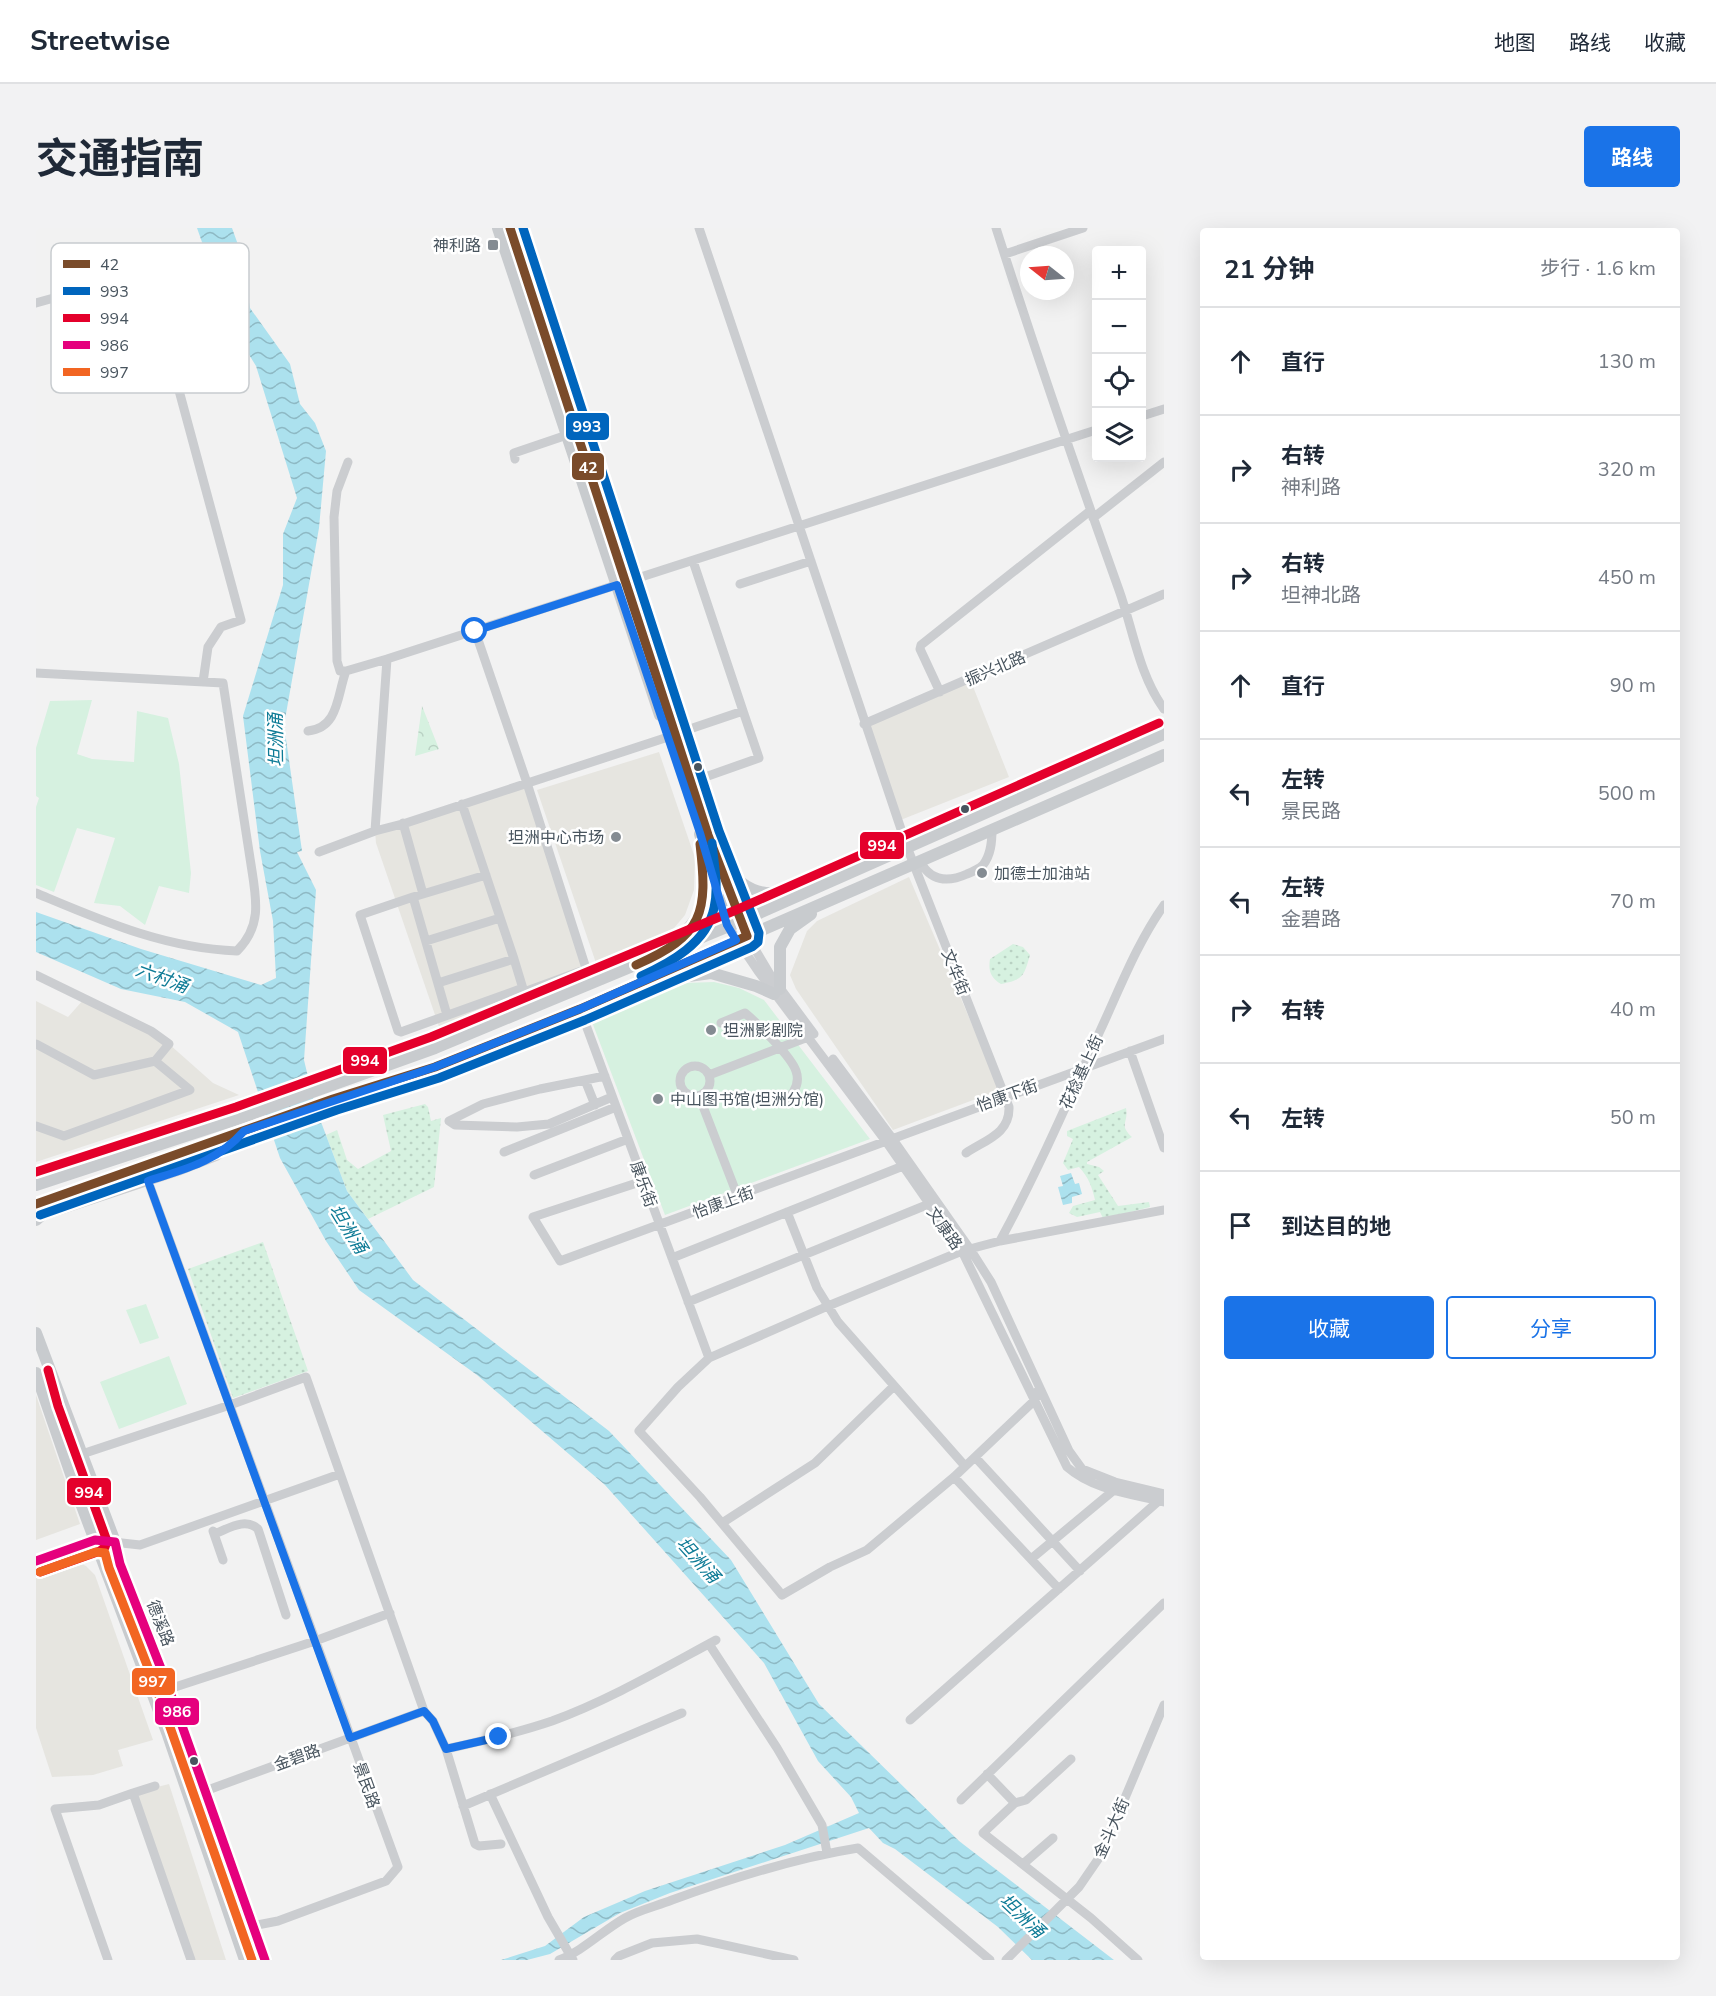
<!DOCTYPE html>
<html lang="zh">
<meta charset="utf-8">
<style>
:root{--surface:#fff;--page:#f2f2f3;--text:#1f2937;--muted:#747a83;--line:#e0e1e3;--accent:#1a73e8}
body{margin:0;font-family:"Nunito Sans","Noto Sans SC",sans-serif;background:var(--page);color:var(--text)}
.controls{position:absolute;right:18px;top:18px;display:grid;overflow:hidden;border-radius:6px;box-shadow:0 6px 24px #0002}
.controls button{width:54px;height:54px;display:grid;place-items:center;padding:0;border:0;border-bottom:2px solid var(--line);background:var(--surface);color:var(--text);font:30px sans-serif}
.compass{position:absolute;left:984px;top:18px;width:54px;height:54px;border-radius:50%;background:var(--surface);box-shadow:0 6px 24px #0002;rotate:287deg}
.stop{position:absolute;width:18px;height:18px;margin:-14px;border:4px solid #1a73e8;border-radius:50%;background:#fff}
.stop.end{background:#1a73e8;border-color:#fff;box-shadow:0 2px 6px #0008}
.list{margin:0;padding:0;list-style:none}
h2{display:flex;justify-content:space-between;align-items:center;height:78px;margin:0;padding:0 24px;font-size:26px}
h2 small{font-size:20px;font-weight:400;color:var(--muted)}
.list li{display:grid;grid-template-columns:39px 1fr auto;gap:18px;align-items:center;box-sizing:border-box;height:108px;padding:0 24px;border-top:2px solid var(--line)}
.list b{display:block;font-size:22px;white-space:nowrap}
.list p{margin:0;font-size:20px;white-space:nowrap;color:var(--muted)}
.list em{font-size:20px;font-style:normal;color:var(--muted)}
.actions{display:flex;gap:12px;padding:18px 24px}
.actions a{flex:1;padding:14px 0;border:2px solid var(--accent);border-radius:6px;text-align:center;font-size:21px;color:var(--accent)}
.actions .main{background:var(--accent);color:#fff}
.icon{flex:none;width:33px;height:33px;fill:none;stroke:currentColor;stroke-width:2;stroke-linecap:round;stroke-linejoin:round}
.map{position:relative;flex:none;width:1128px;height:1732px;overflow:hidden;border-radius:6px}
header{display:flex;align-items:center;gap:36px;box-sizing:border-box;height:84px;padding:0 30px;background:var(--surface);border-bottom:2px solid var(--line)}
header strong{font-size:28px}
nav{display:flex;gap:33px;margin-inline-start:auto;font-size:21px}
.intro{display:flex;align-items:center;justify-content:space-between;box-sizing:border-box;height:144px;padding:0 36px}
h1{margin:0;font-size:42px}
.button{padding:15px 27px;border-radius:6px;background:var(--accent);color:#fff;font-size:21px;font-weight:700}
main{display:flex;gap:36px;padding:0 36px}
aside{flex:1;background:var(--surface);border-radius:6px;box-shadow:0 6px 24px #0002}
.map>svg:first-child{display:block}
</style>
<header>
<strong>Streetwise</strong>
<nav><a>地图</a><a>路线</a><a>收藏</a></nav>
</header>
<div class="intro"><h1>交通指南</h1><a class="button">路线</a></div>
<main>
<div class="map">
<svg width="1128" height="1732" viewBox="0 0 1128 1732">
<defs>
<pattern id="grass-dots" width="8" height="8" patternUnits="userSpaceOnUse" patternTransform="scale(1.5)"><rect width="8" height="8" fill="#d6f1e0"/><path d="M2 2h.1M6 6h.1" fill="none" stroke="#b9d1c3" stroke-width="1.8" stroke-linecap="round"/></pattern>
<pattern id="forest-crowns" width="20" height="18" patternUnits="userSpaceOnUse" patternTransform="scale(1.5)"><rect width="20" height="18" fill="#d6f1e0"/><path d="M2 6a3 3 0 1 1 6 0M12 15a3 3 0 1 1 6 0" fill="none" stroke="#b9d1c3"/></pattern>
<pattern id="water-waves" width="16" height="10" patternUnits="userSpaceOnUse" patternTransform="scale(1.5)"><rect width="16" height="10" fill="#ace1ee"/><path d="M0 5q4-4 8 0t8 0" fill="none" stroke="#8eb9c4"/></pattern>
</defs>
<rect width="100%" height="100%" fill="#f2f2f2"/>
<path fill="#e6e5e0" d="M934 451 973 549 862 593 828 496Z
M623 524 659 630 658 662 649 687 633 706 560 735 501 562Z
M491 555 555 756 409 816 340 615 339 603Z
M873 649 964 862 857 902 760 761 754 747 771 703 781 693Z
M48 771 133 816 177 855 203 867 0 934V773L32 789Z
M0 1167 44 1296 0 1312Z
M23 1325 50 1338 59 1347 117 1512 82 1522 87 1538 57 1547 16 1549 0 1500V1333Z
M133 1556 190 1732H155L97 1565Z"/>
<path fill="url(#grass-dots)" d="M977 716 987 719 994 727C988 748 987 752 965 756 955 750 952 743 954 731Z
M389 876 392 879 395 893 405 890 398 959 332 991 311 963 290 907 301 902 311 932 322 941 355 923 347 887Z
M1090 880C1093 895 1082 896 1096 909L1051 934V936L1063 939 1068 943 1062 947 1082 978 1113 974 1114 979 1075 989 1067 990 1064 984 1041 989 1033 985 1037 978 1059 972C1056 959 1053 950 1043 939L1032 942 1027 935 1037 911 1031 908V903Z
M227 1014 272 1143 197 1170 152 1041Z"/>
<path fill="url(#forest-crowns)" d="M386 478 403 521 379 528Z"/>
<path fill="#d6f1e0" d="M56 472 41 526 56 531 98 534 101 483 132 490 143 536 155 645 153 665 123 658 109 697 84 678 58 675 79 610 41 600 18 664 0 657V579L3 570 0 568V520L14 473Z
M678 754 703 760 728 772 834 911 629 987 553 786 620 760 649 755Z
M110 1076 123 1110 104 1116 90 1082Z
M133 1128 151 1176 83 1201 64 1154Z"/>
<path fill="url(#water-waves)" d="M161 0H196L205 25 214 80 254 136 264 176 279 195 290 223 283 300 248 497 266 623 261 624 280 662 268 832 279 878 311 963 377 1052 573 1203 695 1332 783 1476 923 1613 1078 1732H996L962 1699 859 1621 847 1615 833 1600 634 1665 584 1685 514 1726 491 1732H465L509 1718 548 1689 609 1663 749 1617 823 1585 815 1569 782 1533 728 1435 569 1257 441 1147 323 1062 290 1013 244 930 202 804 149 774 85 761 0 724V684L105 721 225 757 240 750 237 693 224 623 207 488 247 357V306L261 270 220 138 196 99Z
M1035 945 1039 956 1043 955 1046 966 1036 969V975L1027 977 1022 959 1027 958 1024 948Z"/>
<g fill="none" stroke-linecap="round" stroke-linejoin="round">
<path stroke="#cbcdd0" stroke-width="9" d="M663 0 871 619 973 879C974 906 949 912 930 925
M960 0C999 122 1040 242 1083 362 1097 401 1103 447 1128 481
M969 26 1047 0
M0 75 111 44 205 392 185 399 172 419 167 454
M1106 188 1128 181
M479 231 478 225 531 207
M1057 290 1128 234
M657 333 707 483
M704 356 775 333
M439 403 491 555 555 756
M310 443H304L301 433 298 289 301 263 312 234
M0 445 187 455 216 643C221 674 225 699 201 723 127 720 67 693 0 665
M904 464 884 421 885 417 1054 283
M828 496 1128 366
M272 503C303 500 301 467 310 443L351 431
M639 506 707 483 723 530 655 554
M426 576 478 731
M367 595 387 666
M339 603 351 431 1060 202
M283 624 339 603 370 595 632 509
M884 633C894 653 911 655 931 646 936 644 943 641 947 637 955 627 956 614 956 601
M377 669 324 687 362 803 365 804 487 760
M691 697 722 743 849 912 926 1023 1031 1239C1057 1262 1095 1266 1128 1274
M711 708 735 748 778 806
M390 713 464 690
M0 747 115 803 133 816 119 833 154 862 28 908 0 898
M402 755 478 731 488 764 551 741
M544 781 673 1130
M411 787 377 669 450 647
M685 795 709 785C722 796 755 828 760 843 765 857 756 868 746 876L727 869
M0 816 58 847 119 833
M1094 823 1128 920
M797 831 856 910 934 1021 955 1054 1033 1223 1046 1241 1079 1254 1128 1266
M644 853a15 15 0 1 1 30 0a15 15 0 1 1-30 0Z
M673 847 772 809
M549 852 559 877
M663 868 702 969
M413 893 419 897 481 899 513 896 576 869
M413 893 447 876 504 861 569 848
M468 924 580 879
M498 947 592 911
M112 953 362 1639 350 1653 242 1693 216 1698
M607 953 497 989 524 1033 1128 811
M751 984 781 1060 802 1094 929 1238
M7 988 143 943 181 928 198 915 207 903
M964 1013C1001 945 1032 873 1064 803 1084 760 1101 715 1128 677
M636 1030 867 938
M652 1074 893 976
M1003 1160 999 1172 918 1249 831 1322 794 1339 746 1367 664 1269 603 1203 642 1159 673 1130 792 1078 926 1023 964 1013 1128 982
M46 1226 194 1177 270 1149 388 1483 397 1493 410 1521C446 1513 481 1505 516 1493 573 1472 626 1441 680 1412
M939 1229 1044 1343
M918 1249 1023 1361
M686 1295 779 1235 858 1158
M177 1303 187 1332
M178 1306C192 1301 209 1289 222 1301L250 1387
M995 1331 1078 1262
M0 1333 59 1312 104 1317 304 1246
M673 1416 741 1520 786 1597 791 1625
M133 1461 279 1413 354 1385
M874 1492 1126 1270
M410 1521 439 1616 443 1618 465 1616
M951 1546 979 1575 990 1572 1035 1531
M119 1558 97 1565 155 1732
M169 1563 388 1483
M454 1566 512 1689 537 1732
M925 1572 1128 1375
M979 1575 947 1605 1055 1690 1102 1732
M427 1578 646 1485
M987 1636 1017 1610
M72 1732 19 1581 63 1577 97 1565
M523 1732C547 1723 566 1703 589 1690 603 1682 621 1678 636 1672 696 1650 759 1630 822 1620L954 1732
M579 1732 583 1728 616 1715 661 1711 758 1732
M970 1732 1043 1659 1065 1627 1128 1477"/>
<path stroke="#c8cbce" stroke-width="12" d="M462 0 624 487
M474 0 672 607 707 698
M664 606 691 697
M689 636C700 654 717 667 740 665 753 664 767 655 781 653
M633 719C670 686 670 679 666 630
M622 752 675 745 720 758 738 766
M744 761V719L754 701 775 686
M0 957 204 890 399 820 705 693 1128 506
M0 976 297 871 399 839 544 781 1128 527
M0 992 24 971
M0 1105 79 1314 84 1336 133 1461 229 1732
M0 1145 46 1278 132 1507 209 1732"/>
<defs>
<path id="bus-1" d="M600 737C668 707 672 685 664 616
M0 976 297 871 399 839 544 781 711 708 672 607 474 0"/>
<path id="bus-2" d="M605 748C634 735 671 715 678 680 683 659 678 636 676 615
M4 987 301 882 403 850 549 792 716 719 722 714 723 705 683 603 487 0"/>
<path id="bus-3" d="M0 944 200 879 395 809 700 682 1123 495
M4 1344 64 1323 69 1319 71 1313 22 1178 12 1142"/>
<path id="bus-4" d="M0 1333 59 1312 79 1314 84 1336 133 1461 229 1732"/>
<path id="bus-5" d="M4 1344 60 1324 69 1325 73 1340 122 1465 216 1732"/>
</defs>
<use href="#bus-1" stroke="#fff" stroke-width="14"/>
<use href="#bus-2" stroke="#fff" stroke-width="14"/>
<use href="#bus-3" stroke="#fff" stroke-width="14"/>
<use href="#bus-4" stroke="#fff" stroke-width="14"/>
<use href="#bus-5" stroke="#fff" stroke-width="14"/>
<use href="#bus-1" stroke="#7a4b2a" stroke-width="9"/>
<use href="#bus-2" stroke="#0065bd" stroke-width="9"/>
<use href="#bus-3" stroke="#e4002b" stroke-width="9"/>
<use href="#bus-4" stroke="#e5007d" stroke-width="9"/>
<use href="#bus-5" stroke="#f26522" stroke-width="9"/>
</g>
<g fill="none" stroke-linecap="round" stroke-linejoin="round">
<path stroke="#1a73e8" stroke-width="8" d="M439 403 581 357 664 605 691 697 700 712 544 781 399 839 208 903C181 934 149 941 112 953L314 1510 388 1483 397 1493 410 1521 463 1509"/>
</g>
<g fill="#848b92" stroke="#fff" stroke-width="2">
<rect x="451" y="11" width="12" height="12" rx="3"/>
<circle cx="580" cy="609" r="6"/>
<circle cx="946" cy="645" r="6"/>
<circle cx="675" cy="802" r="6"/>
<circle cx="622" cy="871" r="6"/>
</g>
<g fill="#48545e" stroke="#fff" stroke-width="2">
<circle cx="662" cy="539" r="5"/>
<circle cx="929" cy="581" r="5"/>
<circle cx="158" cy="1533" r="5"/>
</g>
<g text-anchor="middle" stroke-width="5" stroke-linejoin="round" paint-order="stroke">
<g font-size="16" fill="#48545e" stroke="#fff" text-anchor="start">
<text x="445" y="23" text-anchor="end">神利路</text>
<text x="568" y="615" text-anchor="end">坦洲中心市场</text>
<text x="958" y="651">加德士加油站</text>
<text x="687" y="808">坦洲影剧院</text>
<text x="634" y="877">中山图书馆(坦洲分馆)</text>
</g>
<g font-size="16" fill="#48545e" stroke="#fff">
<text transform="translate(959 440) rotate(-23)" y="6">振兴北路</text>
<text transform="translate(920 744) rotate(68)" y="6">文华街</text>
<text transform="translate(1045 844) rotate(-65)" y="6">花稔基上街</text>
<text transform="translate(971 867) rotate(-20)" y="6">怡康下街</text>
<text transform="translate(608 956) rotate(70)" y="6">康乐街</text>
<text transform="translate(687 974) rotate(-20)" y="6">怡康上街</text>
<text transform="translate(909 1000) rotate(55)" y="6">文康路</text>
<text transform="translate(125 1395) rotate(69)" y="6">德溪路</text>
<text transform="translate(261 1529) rotate(-20)" y="6">金碧路</text>
<text transform="translate(331 1557) rotate(70)" y="6">景民路</text>
<text transform="translate(1075 1600) rotate(-66)" y="6">金斗大街</text>
</g>
<g font-size="18" font-style="italic" fill="#0e7b96" stroke="#fff">
<text transform="translate(240 512) rotate(-91)" y="6">坦洲涌</text>
<text transform="translate(126 750) rotate(20)" y="6">六村涌</text>
<text transform="translate(312 1001) rotate(58)" y="6">坦洲涌</text>
<text transform="translate(662 1332) rotate(48)" y="6">坦洲涌</text>
<text transform="translate(986 1688) rotate(43)" y="6">坦洲涌</text>
</g>
</g>
<rect x="15" y="15" width="198" height="150" rx="9" fill="#fff" stroke="#c8cccf" stroke-width="1.5"/>
<rect x="27" y="32" width="27" height="8" fill="#7a4b2a"/>
<rect x="27" y="59" width="27" height="8" fill="#0065bd"/>
<rect x="27" y="86" width="27" height="8" fill="#e4002b"/>
<rect x="27" y="113" width="27" height="8" fill="#e5007d"/>
<rect x="27" y="140" width="27" height="8" fill="#f26522"/>
<g font-size="16" fill="#48545e">
<text x="64" y="42">42</text>
<text x="64" y="69">993</text>
<text x="64" y="96">994</text>
<text x="64" y="123">986</text>
<text x="64" y="150">997</text>
</g>
<g stroke="#fff" stroke-width="2">
<rect x="529" y="184" width="45" height="29" rx="6" fill="#0065bd"/>
<rect x="535" y="224" width="34" height="29" rx="6" fill="#7a4b2a"/>
<rect x="823" y="603" width="46" height="29" rx="6" fill="#e4002b"/>
<rect x="306" y="818" width="46" height="29" rx="6" fill="#e4002b"/>
<rect x="30" y="1249" width="46" height="29" rx="6" fill="#e4002b"/>
<rect x="95" y="1439" width="45" height="29" rx="6" fill="#f26522"/>
<rect x="118" y="1469" width="46" height="29" rx="6" fill="#e5007d"/>
</g>
<g font-size="16" text-anchor="middle" font-weight="bold" fill="#fff">
<text x="551" y="204">993</text>
<text x="552" y="245">42</text>
<text x="846" y="623">994</text>
<text x="329" y="838">994</text>
<text x="53" y="1270">994</text>
<text x="117" y="1459">997</text>
<text x="141" y="1489">986</text>
</g>
</svg>
<div class="controls">
<button>+</button>
<button>−</button>
<button><svg class="icon" aria-label="locate" viewBox="0 0 24 24"><circle cx="12" cy="12" r="6"/><path d="M12 2v4M12 18v4M2 12h4M18 12h4"/></svg></button>
<button><svg class="icon" aria-label="layers" viewBox="0 0 24 24"><path d="M12 4l9 5-9 5-9-5zM3 14l9 5 9-5"/></svg></button>
</div>
<svg class="compass" viewBox="-18 -18 36 36"><path d="M0-13l5 13h-10z" fill="#e53935"/><path d="M0 13l5-13h-10z" fill="#747a83"/></svg>
<div class="stop" style="left:439px;top:403px"></div>
<div class="stop end" style="left:463px;top:1509px"></div>
</div>
<aside>
<h2>21 分钟<small>步行 · 1.6 km</small></h2>
<ul class="list">
<li><svg class="icon" aria-label="ahead" viewBox="0 0 24 24"><path d="M12 20V5M6 11l6-6 6 6"/></svg><div><b>直行</b></div><em>130 m</em></li>
<li><svg class="icon" aria-label="right" viewBox="0 0 24 24"><path d="M7 20v-9h11M14 6l5 5-5 5"/></svg><div><b>右转</b><p>神利路</p></div><em>320 m</em></li>
<li><svg class="icon" aria-label="right" viewBox="0 0 24 24"><path d="M7 20v-9h11M14 6l5 5-5 5"/></svg><div><b>右转</b><p>坦神北路</p></div><em>450 m</em></li>
<li><svg class="icon" aria-label="ahead" viewBox="0 0 24 24"><path d="M12 20V5M6 11l6-6 6 6"/></svg><div><b>直行</b></div><em>90 m</em></li>
<li><svg class="icon" aria-label="left" viewBox="0 0 24 24"><path d="M17 20v-9H6M10 6l-5 5 5 5"/></svg><div><b>左转</b><p>景民路</p></div><em>500 m</em></li>
<li><svg class="icon" aria-label="left" viewBox="0 0 24 24"><path d="M17 20v-9H6M10 6l-5 5 5 5"/></svg><div><b>左转</b><p>金碧路</p></div><em>70 m</em></li>
<li><svg class="icon" aria-label="right" viewBox="0 0 24 24"><path d="M7 20v-9h11M14 6l5 5-5 5"/></svg><div><b>右转</b></div><em>40 m</em></li>
<li><svg class="icon" aria-label="left" viewBox="0 0 24 24"><path d="M17 20v-9H6M10 6l-5 5 5 5"/></svg><div><b>左转</b></div><em>50 m</em></li>
<li><svg class="icon" aria-label="arrive" viewBox="0 0 24 24"><path d="M6 21V4h12l-3 4 3 4H6"/></svg><div><b>到达目的地</b></div></li>
</ul>
<div class="actions"><a class="main">收藏</a><a>分享</a></div>
</aside>
</main>
